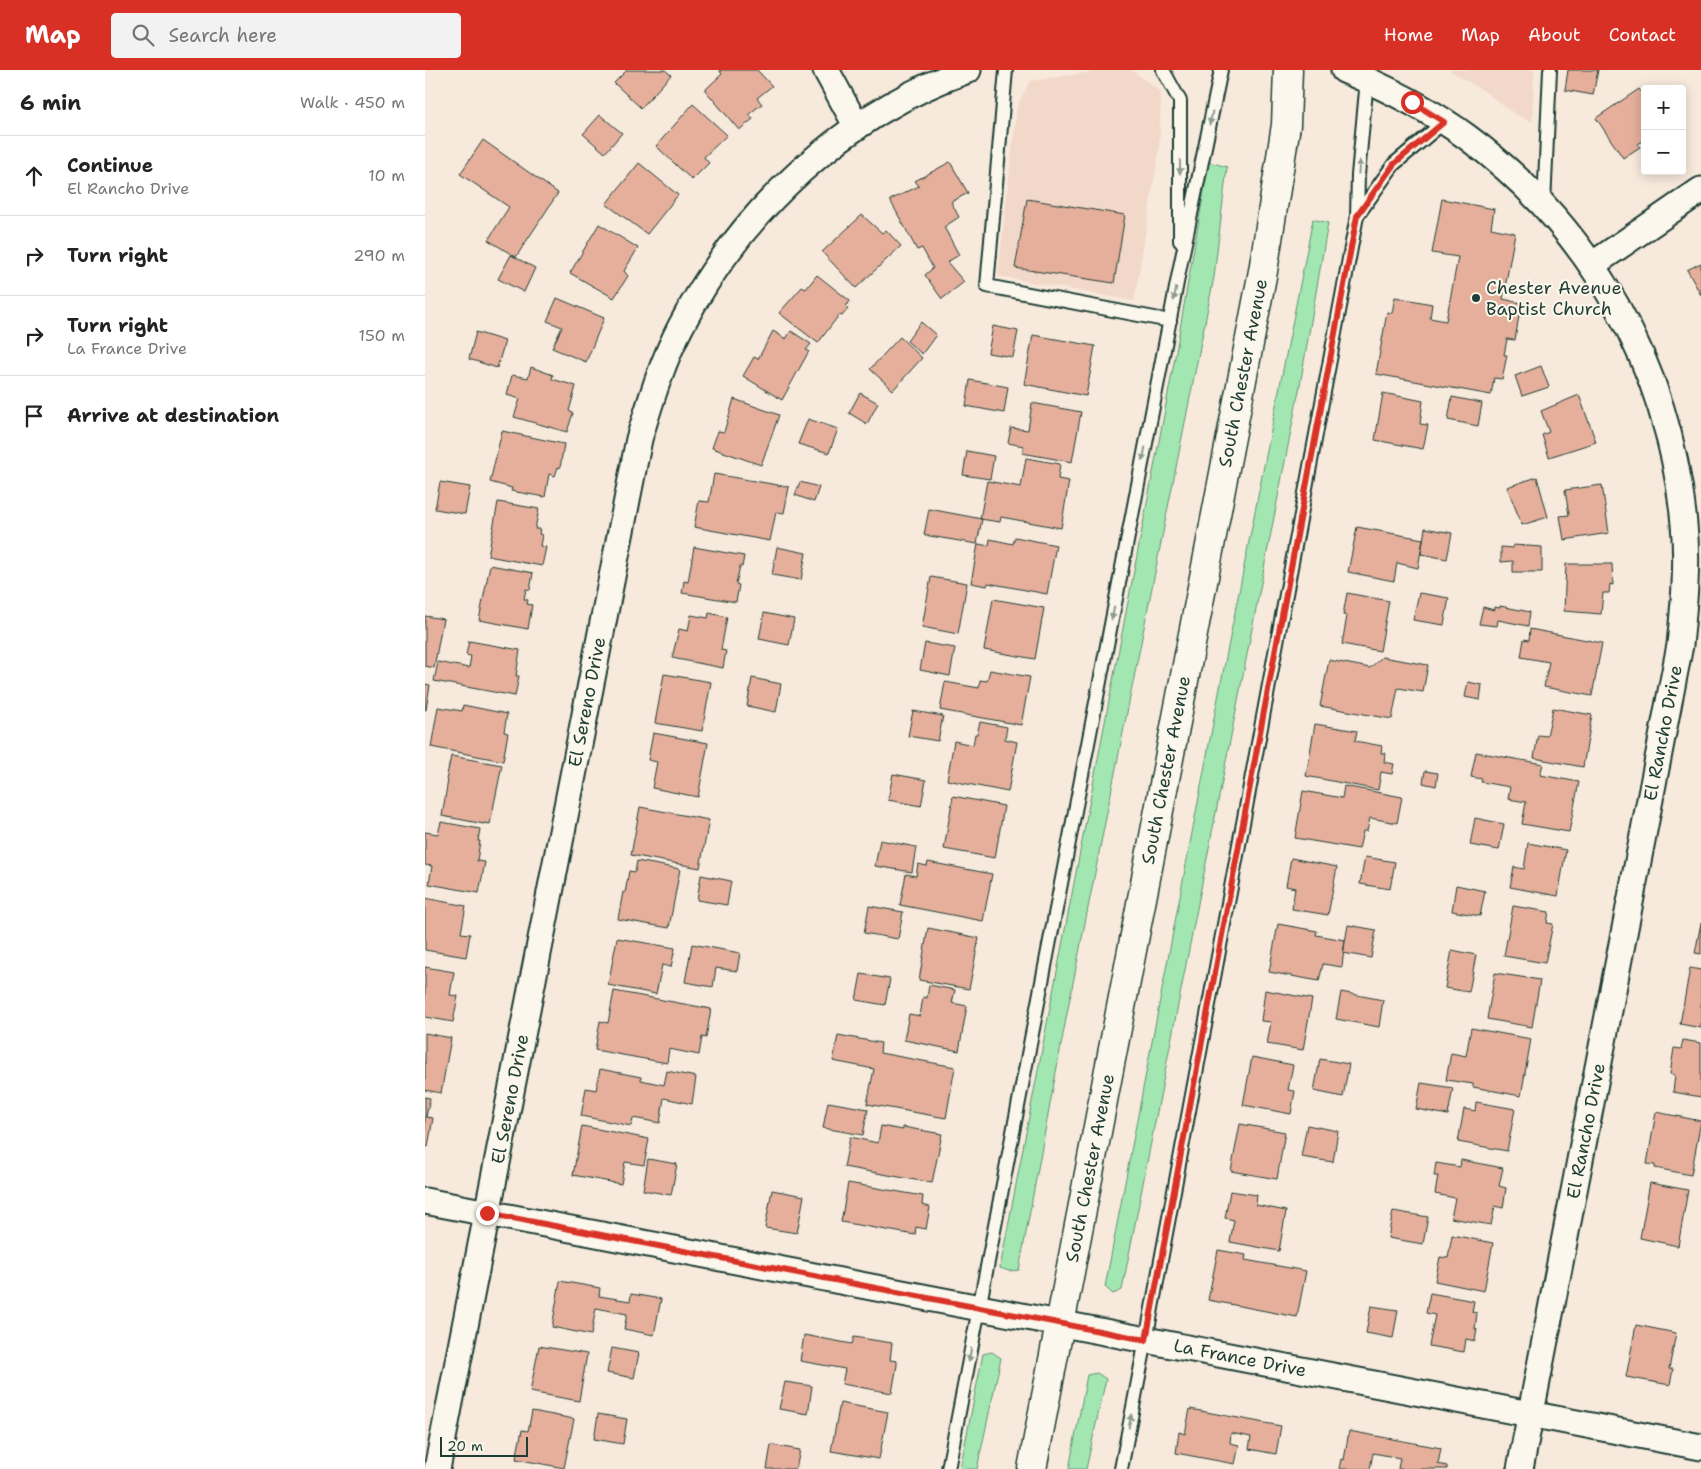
<!DOCTYPE html>
<meta charset="utf-8">
<style>
:root{--surface:#fff;--page:#f2f2f2;--text:#222;--muted:#767676;--line:#e0e0e0;--accent:#d93025}
body{margin:0;font-family:"Shantell Sans",sans-serif;background:var(--page);color:var(--text)}
.controls{position:absolute;right:15px;top:15px;display:grid;overflow:hidden;border-radius:5px;box-shadow:0 2px 12px #0003}
.controls button{width:45px;height:45px;display:grid;place-items:center;padding:0;border:0;border-bottom:1px solid var(--line);background:var(--surface);color:var(--text);font:25px sans-serif}
.scale{position:absolute;left:15px;bottom:12px;width:88px;box-sizing:border-box;padding-left:5px;border:2px solid #1f3d34;border-top:0;font-size:14px;line-height:18px;white-space:nowrap;color:#1f3d34;-webkit-text-stroke:4px #fbf7ec;paint-order:stroke}
.stop{position:absolute;width:15px;height:15px;margin:-11px;border:4px solid #d93025;border-radius:50%;background:#fff}
.stop.end{background:#d93025;border-color:#fff;box-shadow:0 1px 5px #0008}
.list{margin:0;padding:0;list-style:none}
h2{display:flex;justify-content:space-between;align-items:center;height:65px;margin:0;padding:0 20px;font-size:21px}
h2 small{font-size:16px;font-weight:400;color:var(--muted)}
.list li{display:grid;grid-template-columns:32px 1fr auto;gap:15px;align-items:center;box-sizing:border-box;height:80px;padding:0 20px;border-top:1px solid var(--line)}
.list b{display:block;font-size:19px;white-space:nowrap}
.list p{margin:0;font-size:16px;white-space:nowrap;color:var(--muted)}
.list em{font-size:16px;font-style:normal;color:var(--muted)}
.icon{flex:none;width:28px;height:28px;fill:none;stroke:currentColor;stroke-width:2;stroke-linecap:round;stroke-linejoin:round}
.map{position:relative;flex:none;width:1276px;height:1399px;overflow:hidden}
header{display:flex;align-items:center;gap:30px;box-sizing:border-box;height:70px;padding:0 25px;background:var(--accent);color:#fff}
header strong{font-size:24px}
nav{display:flex;gap:28px;margin-inline-start:auto;font-size:18px}
.search{width:350px;height:45px;background:var(--page);display:flex;align-items:center;gap:12px;box-sizing:border-box;padding:0 18px;border-radius:5px;color:var(--muted);font-size:19px}
main{display:flex}
aside{flex:1;background:var(--surface)}
.map>svg:first-child{display:block}
</style>
<header>
<strong>Map</strong>
<div class="search"><svg class="icon" aria-label="search" viewBox="0 0 24 24"><circle cx="10" cy="10" r="6"/><path d="M15 15l6 6"/></svg>Search here</div>
<nav><a>Home</a><a>Map</a><a>About</a><a>Contact</a></nav>
</header>
<main>
<aside>
<h2>6 min<small>Walk · 450 m</small></h2>
<ul class="list">
<li><svg class="icon" aria-label="ahead" viewBox="0 0 24 24"><path d="M12 20V5M6 11l6-6 6 6"/></svg><div><b>Continue</b><p>El Rancho Drive</p></div><em>10 m</em></li>
<li><svg class="icon" aria-label="right" viewBox="0 0 24 24"><path d="M7 20v-9h11M14 6l5 5-5 5"/></svg><div><b>Turn right</b></div><em>290 m</em></li>
<li><svg class="icon" aria-label="right" viewBox="0 0 24 24"><path d="M7 20v-9h11M14 6l5 5-5 5"/></svg><div><b>Turn right</b><p>La France Drive</p></div><em>150 m</em></li>
<li><svg class="icon" aria-label="arrive" viewBox="0 0 24 24"><path d="M6 21V4h12l-3 4 3 4H6"/></svg><div><b>Arrive at destination</b></div></li>
</ul>
</aside>
<div class="map">
<svg width="1276" height="1399" viewBox="0 0 1276 1399">
<rect width="100%" height="100%" fill="#f7e9dc"/>
<filter id="ink" filterUnits="userSpaceOnUse"><feTurbulence type="fractalNoise" baseFrequency=".02" numOctaves="2"/><feDisplacementMap in="SourceGraphic" scale="10" xChannelSelector="R" yChannelSelector="G"/><feConvolveMatrix kernelMatrix="1 2 1 2 8 2 1 2 1" color-interpolation-filters="sRGB"/></filter>
<g filter="url(#ink)">
<path fill="#f2d8c8" d="M681 0H706L736 22 734 80 709 231 573 206 592 37 605 11Z
M1024 0H1109L1107 52 1091 45 1059 21Z"/>
<path fill="#a2e7b2" stroke="#609273" d="M784 92 802 97 789 207 643 938 594 1200 584 1201 575 1198 749 293Z
M888 149 903 153 875 315 697 1220 688 1224 680 1217 791 638Z
M567 1282 576 1288 552 1399H535L558 1284Z
M672 1303 681 1309 661 1399H644L662 1305Z"/>
<path fill="#e5af9b" stroke="#1f3d34" d="M202 0H240L246 5 216 38 189 13Z
M294 0H332L347 16 332 28 337 34 324 44 328 49 314 60 280 20 297 4Z
M1143 0H1173L1168 25 1140 20Z
M1214 19 1220 27V61L1218 62 1220 70 1213 74 1215 77 1198 88 1171 48Z
M268 34 302 65 279 87 284 93 267 110 231 76Z
M175 45 197 63 180 83 158 64Z
M58 70 133 123 91 187 63 170 84 137 35 104Z
M525 92 543 123 526 132 534 147 519 157 534 185 522 192 539 212 517 229 500 205 508 198 497 178 492 180 465 130 494 116 490 111Z
M214 93 253 125 222 164 181 134Z
M602 129 700 145 689 213 590 198Z
M1017 129 1069 139 1066 158 1090 163 1078 229 1096 233 1090 270 1082 269 1079 285H1082L1077 309 1069 308 1066 325 951 304 962 242 967 243 970 227 1007 234 1005 248 1021 251 1033 187 1007 183Z
M437 145 457 163 461 160 476 176 431 218 397 182Z
M174 154 213 178 199 201 203 206 189 228 145 203Z
M86 185 110 198 99 222 73 209Z
M1276 193V225L1262 200Z
M392 205 425 231 421 236 423 239 417 246 414 245 393 273 354 243 377 217 381 219Z
M132 228 179 248 161 292 127 278 137 257 122 251Z
M496 252 511 265 497 284 482 271Z
M568 256 593 261 588 287 563 283Z
M348 261 361 269 366 261 386 274 381 280 384 281 357 330 318 306 329 287 333 289Z
M51 262 80 271 72 298 44 289Z
M608 265 670 276 661 326 599 314Z
M475 267 497 288 468 320 445 299Z
M1116 296 1124 317 1097 326 1090 306Z
M106 297 128 305 127 309 151 316 144 341 148 343 142 362 89 347 95 329 82 325 87 305 103 308Z
M545 310 583 317 579 343 541 336Z
M435 323 453 333 442 354 424 343Z
M958 323 998 331 995 354 1003 355 998 379 950 370Z
M1154 325 1171 372 1124 387 1117 365 1124 362 1116 341Z
M1027 327 1057 333 1053 356 1023 350Z
M309 329 354 345 336 395 287 378 293 361 299 362Z
M607 333 656 342 647 392 597 383 599 376 583 373 586 358 603 360Z
M383 349 413 359 404 383 373 374Z
M77 361 139 374 135 398 133 397 130 406 124 404 120 427 86 421 87 418 65 412Z
M542 381 569 386 565 409 538 405Z
M601 388 635 394 633 409 644 411 636 458 576 447 575 452 555 449 562 411 596 417Z
M289 404 364 417 359 443 351 442 345 471 269 457 274 431 284 432Z
M1112 407 1123 447 1097 455 1082 417Z
M15 412 45 417 40 444 10 439Z
M375 412 394 417 389 432 370 425Z
M1177 415 1184 463 1139 470 1135 446 1144 445 1140 420Z
M73 432 114 439 110 459H115L114 464 117 465 115 476 121 477 117 496 63 486Z
M504 439 557 449 552 474 499 465Z
M932 457 998 469 993 498 972 493 969 511 923 502Z
M1000 458 1027 463 1022 489 996 484Z
M590 467 631 475 622 524 563 513 562 516 546 513 553 474 564 476 565 469 588 474Z
M1088 475 1117 477V502H1088V491L1076 492V477L1088 478Z
M269 477 319 486 317 497 315 496 311 514 314 515 311 532 257 523 259 511 263 512Z
M352 477 381 483 376 510 347 505Z
M1141 494H1187L1188 515 1185 514 1184 523H1178L1176 544 1139 541Z
M65 495 108 503 105 520 101 519 99 529 103 530 102 534 107 535 103 559 54 550Z
M506 507 542 513 533 564 497 557Z
M922 523 964 531 955 581 917 574 922 546 918 545Z
M994 523 1024 528 1019 555 988 550Z
M568 529 619 538 610 589 559 580Z
M1075 536 1105 542 1103 556 1073 550 1072 556 1054 554 1058 537 1069 540V537L1075 538Z
M284 543 302 547 296 580 301 581 298 598 247 588 254 559 263 561 266 545 283 548Z
M339 543 369 549 364 575 334 569Z
M0 546 18 549 9 598 0 596Z
M1105 559 1177 573 1167 626 1119 617 1124 592 1096 587 1099 569 1104 570Z
M44 571 95 580 91 606H94L90 626 9 611 13 592 44 598 46 586 41 585Z
M500 573 530 578 525 606 495 600Z
M957 587 1003 595 998 622 973 618 967 649 895 636 904 590 945 598Z
M565 600 605 607 596 655 515 640 520 612 554 618 555 610 562 611Z
M239 604 286 612 277 661 230 653Z
M327 608 356 614 351 642 322 636Z
M1043 612 1057 615 1055 630 1040 627Z
M0 614 5 615 1 640H0Z
M38 635 82 644 79 662 83 663 78 691 6 677 13 637 37 641Z
M1128 638 1167 645 1158 697 1109 688 1113 665 1122 666Z
M488 641 518 646 513 671 483 666Z
M555 652 582 657 580 669 592 672 583 722 522 710 529 671 548 675 550 664H552Z
M890 654 932 661 930 671 957 676 956 683H960L959 692 969 694 967 704 956 702 953 720 881 706Z
M228 663 283 673 273 727 227 718 232 692 223 690Z
M1051 682 1118 694 1115 705 1154 712 1144 762 1097 754 1101 732 1083 729 1085 717 1056 712 1057 709 1046 707Z
M26 686 77 695 65 754 59 753V754L17 746 23 710H21Z
M1000 701 1013 703 1011 716 998 713Z
M468 704 501 710 496 736 463 730Z
M919 716 977 727 972 753 945 748 942 761H938L934 779 870 768 878 721 917 728Z
M528 726 579 736 570 788 519 779Z
M215 737 284 750 275 798 206 785Z
M1050 748 1079 754 1074 780 1045 775Z
M16 752 55 759 53 771H55L52 791 60 792 54 823 4 814 7 796 0 795V762L13 764Z
M455 770 491 777 487 802 450 796Z
M1103 773 1141 780 1133 826 1085 817 1089 797 1099 799Z
M940 787 970 792 965 819 935 814Z
M866 788 912 797 903 845 867 839 870 818 861 816Z
M212 791 255 799 244 858 193 849 198 822 200 823 204 801 210 802Z
M503 792 567 804 558 851 475 835 481 804 491 806 493 794 502 796Z
M276 805 306 811 302 835 272 830Z
M1031 815 1060 821 1055 846 1027 841Z
M0 828 41 836 36 863 45 864 41 887 0 880Z
M444 836 478 842 473 869 439 863Z
M1088 836 1124 842 1122 853 1128 854 1120 893 1079 886Z
M1276 853V884L1270 883Z
M853 854 892 861 891 865 920 870 917 897 898 894 894 911 844 902Z
M923 855 951 860 946 888 918 883Z
M503 858 554 868 544 919 494 910Z
M192 868 250 878 246 897 237 895 231 924 183 915Z
M267 874 315 883 312 901 291 898 288 917 260 912Z
M1027 880 1051 885 1044 922 1020 918Z
M0 897 29 902 25 925 33 926 28 952 0 947Z
M1265 898 1276 900V958L1255 954Z
M1070 903 1115 910 1107 957 1062 949Z
M436 904 465 909 460 935 431 930Z
M504 915 530 920 527 933 542 936 534 981 479 970 484 944 495 946 498 927 502 928Z
M840 920 887 929 878 980 842 974 846 952 836 951Z
M189 921 286 939 281 968 277 967 274 985 244 979 242 993 170 980 175 951 183 953Z
M916 922 958 930 954 957 911 949Z
M1046 958 1106 969 1096 1026 1048 1017V1014L1021 1010 1026 983 1041 986Z
M0 963 26 968 16 1023 0 1020Z
M413 965 456 973 455 983 530 997 521 1048 442 1034 449 999 408 991Z
M1258 970 1276 973V1027L1248 1022 1250 1005 1245 1004 1249 978 1256 979Z
M827 987 868 995 863 1020 870 1021 866 1044 818 1035Z
M895 989 924 994 918 1027 889 1021Z
M175 999 216 1007V1010L239 1015 242 1001 271 1007 267 1034 239 1028 235 1053 208 1048 206 1056 156 1046 161 1018 171 1020Z
M996 1013 1028 1018 1023 1045 991 1039Z
M0 1027 5 1028 1 1047 8 1048 3 1077 0 1076Z
M403 1032 443 1039 438 1065 398 1058Z
M1051 1032 1090 1039 1082 1081 1033 1072 1039 1039 1050 1041Z
M1231 1042 1276 1051 1266 1105 1230 1098V1095L1222 1094Z
M815 1054 860 1062 852 1109 806 1101Z
M882 1055 913 1061 908 1092 876 1087Z
M157 1056 224 1069 219 1095 200 1092 196 1114 148 1105Z
M456 1056 478 1060V1057L517 1064 507 1113 419 1097 425 1067 453 1073Z
M223 1089 252 1094 246 1125 218 1120Z
M1036 1090 1078 1098 1074 1116 1081 1118 1078 1138 1070 1136 1066 1155 1026 1148 1030 1128 1010 1124 1013 1106H1009L1011 1093 1035 1097Z
M423 1113 498 1126 497 1135 505 1137 501 1159 491 1157 490 1165 416 1152Z
M1225 1113 1263 1120 1253 1176 1215 1168Z
M347 1120 379 1126 372 1163 340 1158Z
M805 1121 832 1125 831 1135 861 1141 854 1181 805 1172 809 1150 800 1148Z
M968 1141 1003 1147 998 1174 963 1168Z
M1027 1165 1068 1173 1059 1221 1010 1211 1015 1187 1023 1188Z
M793 1180 821 1185 820 1190 881 1201 872 1247 783 1230Z
M135 1211 175 1218 174 1226 205 1231 206 1224 236 1229 229 1265 199 1259 202 1244 171 1238 166 1265 127 1257Z
M1005 1223 1049 1231 1047 1242 1052 1243 1050 1259H1052L1050 1271 1041 1269 1039 1282 1004 1276 1010 1245 1001 1243Z
M946 1236 973 1240 968 1268 941 1263Z
M1211 1255 1251 1263 1244 1299H1248L1245 1315 1201 1307Z
M379 1265 427 1274 429 1267 467 1273 465 1290 472 1291V1295L467 1323 417 1314 420 1299 375 1291Z
M114 1276 162 1284 154 1331 105 1322Z
M187 1278 214 1283 209 1308 182 1303Z
M360 1312 387 1316 383 1344 354 1339Z
M415 1333 463 1342 454 1389 406 1381Z
M765 1339 856 1356 851 1384 824 1379 826 1367 806 1363 805 1373 814 1375 810 1394 751 1383 754 1362 760 1364Z
M107 1341 149 1349 139 1398 91 1389 97 1360 103 1361Z
M173 1344 202 1349 198 1374 169 1369Z
M924 1361 1016 1378 1013 1394 1022 1396V1399H973L975 1388 948 1383 945 1399H914L916 1389 919 1390Z
M346 1375 375 1380 371 1399H342Z"/>
<g fill="none" stroke-linecap="round" stroke-linejoin="round">
<defs>
<path id="lane" d="M581 0 562 216 745 251
M738 0 755 31V171
M1119 135 1125 0
M932 146 969 94 1019 52
M523 1399 755 197 796 0
M696 1399 721 1270 932 146 933 105 942 10"/>
<path id="street" d="M401 0 432 57
M919 0C962 18 1004 39 1042 67 1167 159 1245 299 1259 454 1263 494 1259 535 1255 575L1095 1399
M1167 195 1276 120
M0 1131 1276 1377
M12 1399 214 369C226 330 237 292 256 256 316 141 420 43 543 0"/>
<path id="secondary" d="M607 1399 838 201 861 55 863 0"/>
</defs>
<use href="#lane" stroke="#1f3d34" stroke-width="16"/>
<use href="#street" stroke="#1f3d34" stroke-width="29"/>
<use href="#secondary" stroke="#1f3d34" stroke-width="31"/>
<use href="#lane" stroke="#fbf7ec" stroke-width="12"/>
<use href="#street" stroke="#fbf7ec" stroke-width="25"/>
<use href="#secondary" stroke="#fbf7ec" stroke-width="28"/>
</g>
<defs><path id="oneway-solid" d="M-6-.8H1V-3.2L6.5 0L1 3.2V.8H-6Z" transform="scale(1.25)"/></defs>
<g fill="#8d9a90">
<use href="#oneway-solid" transform="translate(786 48) rotate(102)"/>
<use href="#oneway-solid" transform="translate(755 97) rotate(90)"/>
<use href="#oneway-solid" transform="translate(934 97) rotate(-85)"/>
<use href="#oneway-solid" transform="translate(750 224) rotate(101)"/>
<use href="#oneway-solid" transform="translate(719 384) rotate(101)"/>
<use href="#oneway-solid" transform="translate(688 543) rotate(101)"/>
<use href="#oneway-solid" transform="translate(545 1285) rotate(101)"/>
<use href="#oneway-solid" transform="translate(705 1351) rotate(-79)"/>
</g>
</g>
<g fill="none" stroke-linecap="round" stroke-linejoin="round" filter="url(#ink)">
<path stroke="#d93025" stroke-width="6" d="M62 1143 721 1270 932 146 969 94 1019 52 987 32"/>
</g>
<circle fill="#1f3d34" stroke="#fbf7ec" stroke-width="2" cx="1051" cy="228" r="5"/>
<g text-anchor="middle" stroke-width="4" stroke-linejoin="round" paint-order="stroke">
<g font-size="18" fill="#1f3d34" stroke="#fbf7ec" text-anchor="start">
<text x="1061" y="224">Chester Avenue<tspan x="1061" dy="21">Baptist Church</tspan></text>
</g>
<g font-size="18" fill="#1f3d34" stroke="#fbf7ec">
<text transform="translate(818 303) rotate(-79)" y="6">South Chester Avenue</text>
<text transform="translate(162 632) rotate(-79)" y="6">El Sereno Drive</text>
<text transform="translate(1238 663) rotate(-79)" y="6">El Rancho Drive</text>
<text transform="translate(741 700) rotate(-79)" y="6">South Chester Avenue</text>
<text transform="translate(85 1029) rotate(-79)" y="6">El Sereno Drive</text>
<text transform="translate(1161 1061) rotate(-79)" y="6">El Rancho Drive</text>
<text transform="translate(665 1098) rotate(-79)" y="6">South Chester Avenue</text>
<text transform="translate(815 1288) rotate(11)" y="6">La France Drive</text>
</g>
</g>
</svg>
<div class="controls">
<button>+</button>
<button>−</button>
</div>
<div class="scale">20 m</div>
<div class="stop" style="left:987px;top:32px"></div>
<div class="stop end" style="left:62px;top:1143px"></div>
</div>
</main>
